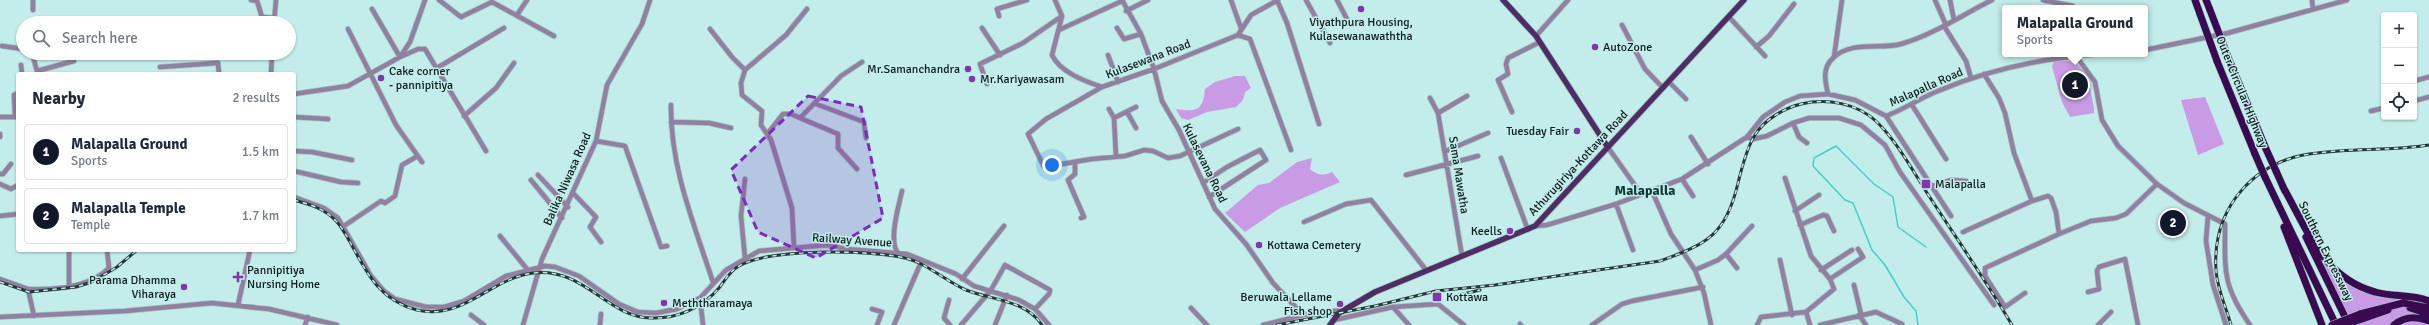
<!DOCTYPE html>
<meta charset="utf-8">
<style>
:root{--surface:#fff;--page:#f2f2f3;--text:#1f2937;--muted:#747a83;--line:#e0e1e3;--accent:#111827}
body{margin:0;font-family:Signika,sans-serif;background:var(--page);color:var(--text)}
.controls{position:absolute;right:12px;top:12px;display:grid;overflow:hidden;border-radius:4px;box-shadow:0 1px 3px #0004}
.controls button{width:36px;height:36px;display:grid;place-items:center;padding:0;border:0;border-bottom:1px solid var(--line);background:var(--surface);color:var(--text);font:20px sans-serif}
.you{position:absolute;left:1052px;top:165px;width:14px;height:14px;margin:-10px;border:3px solid #fff;border-radius:50%;background:#1a73e8;box-shadow:0 0 0 6px #1a73e833}
.badge{display:grid;place-items:center;width:26px;height:26px;border-radius:50%;background:var(--accent);color:#fff;font-size:13px;font-weight:700}
.pin{position:absolute;translate:-50% -50%;border:2px solid #fff;box-shadow:0 1px 4px #0006}
.popup{position:absolute;left:2002px;top:5px;width:146px;height:52px;box-sizing:border-box;display:grid;place-content:center;border-radius:4px;background:var(--surface);filter:drop-shadow(0 1px 3px #0005);font-size:13px;white-space:nowrap;color:var(--muted)}
.popup b{font-size:15px;color:var(--text)}
.popup::after{content:'';position:absolute;left:50%;top:100%;margin-left:-8px;border:8px solid transparent;border-top-color:var(--surface)}
.list{margin:0;padding:0;list-style:none}
h2{display:flex;justify-content:space-between;align-items:center;height:52px;margin:0;padding:0 16px;font-size:17px}
h2 small{font-size:13px;font-weight:400;color:var(--muted)}
.list li{display:grid;grid-template-columns:26px 1fr auto;gap:12px;align-items:center;box-sizing:border-box;height:56px;margin:0 8px 8px;padding:0 8px;border:1px solid var(--line);border-radius:4px}
.list b{display:block;font-size:15px;white-space:nowrap}
.list p{margin:0;font-size:13px;white-space:nowrap;color:var(--muted)}
.list em{font-size:13px;font-style:normal;color:var(--muted)}
.icon{flex:none;width:22px;height:22px;fill:none;stroke:currentColor;stroke-width:2;stroke-linecap:round;stroke-linejoin:round}
.map{position:relative;flex:none;width:2429px;height:325px;overflow:hidden}
.search{position:absolute;background:var(--surface);box-shadow:0 1px 3px #0004;left:16px;top:16px;width:280px;height:44px;display:flex;align-items:center;gap:10px;box-sizing:border-box;padding:0 14px;border-radius:22px;color:var(--muted);font-size:15px}
.panel{position:absolute;background:var(--surface);box-shadow:0 1px 3px #0004;left:16px;top:72px;width:280px;height:180px;border-radius:4px}
.map>svg:first-child{display:block}
</style>
<div class="map">
<svg width="2429" height="325" viewBox="0 0 2429 325">
<rect width="100%" height="100%" fill="#c2edea"/>
<path fill="#c99be5" d="M2074 60 2088 77 2094 109V113L2070 117 2062 102 2052 66 2054 62Z
M1235 76H1245L1251 88 1245 92 1243 100 1236 107 1207 112 1188 120 1181 118 1176 109C1197 112 1203 111 1205 89L1215 82Z
M2205 97 2224 144 2198 155 2181 100Z
M1312 158 1310 169C1318 176 1323 176 1332 172L1340 182 1280 208 1245 232 1225 213 1258 185 1269 183 1297 162Z
M2313 249C2322 259 2330 271 2340 279 2364 300 2400 295 2429 304V313L2391 325H2354Z
M2415 320 2429 325H2400Z"/>
<g fill="none" stroke-linecap="round" stroke-linejoin="round">
<path stroke="#42d0ca" stroke-width="1.5" d="M1918 325 1916 311 1904 297 1885 265 1872 250 1853 203 1845 200 1813 166 1814 158 1836 146 1874 184 1893 197 1898 227 1926 247"/>
<defs>
<path id="minor" d="M33 0V10
M251 0 257 1 262 17 274 18
M439 0 461 17 492 2 554 36
M1055 0 1062 16 1052 55C1060 72 1084 81 1102 87L1154 69 1238 35 1251 15 1278 0
M1122 0 1141 34 1154 69 1162 101 1179 130 1215 209 1246 244 1273 283 1303 315
M1231 0 1241 28
M1277 0 1287 23 1319 124
M1306 0 1330 43
M1337 0 1349 23
M1935 0 1946 25
M1950 0 1954 20
M2043 0 2073 6V8
M2312 0 2313 9
M2129 8H2133
M372 9 400 57 418 49H425L486 151
M1126 11 1148 0
M517 15 527 0
M999 16 997 9 1027 0
M1729 17 1765 56
M274 23 276 0
M1622 25 1645 69 1663 88
M1944 26 1966 61 1971 78
M982 28 1000 55
M1117 28 1124 39 1141 34
M348 29 396 125 422 162
M710 29 732 57 745 70 741 83 742 95 762 111 761 125 771 140 792 208 794 247
M1059 30 1122 1
M1238 35 1250 39 1291 150
M1536 36 1568 0
M2 46 23 49
M1756 47 1769 36 1794 4
M2145 50 2228 33 2347 0
M32 53 37 71
M40 53H42
M1108 55 1118 82
M2076 56 2095 82 2102 120 2118 146 2157 184 2184 203 2225 224C2225 271 2222 285 2250 325
M1834 57 1842 0
M21 65 22 74
M160 67 218 63 219 74
M437 68 504 28
M745 70 786 35 807 9
M39 74 37 71 74 61
M271 74 272 53
M1984 74 1999 98 2005 113 2014 153 2032 201 2048 196 2051 198 2056 212 2059 234 2091 221 2116 218 2126 214 2157 184
M2414 81 2429 77
M1669 82 1686 99
M987 84 980 64 1023 43 1062 16
M1102 87 1046 119 1028 134 1044 167 1092 159 1125 156 1144 150 1153 151 1168 158 1180 156 1238 129
M294 94 348 86 400 57 410 42 425 0
M1828 94C1825 81 1822 68 1833 58 1852 40 1880 50 1901 44 1933 35 1962 15 1992 0
M1430 98 1438 113 1462 256
M2414 101 2429 97
M816 104 864 122 866 138
M671 105C670 167 694 224 713 282
M1912 105 1946 159
M1109 109 1114 118 1116 156
M2371 111 2384 108
M1127 112 1136 128
M1512 112 1498 80 1508 74 1506 64 1508 58 1540 42
M1438 113 1467 96
M15 116 14 95 18 93
M464 116 496 88 514 63
M1886 116 1951 216
M0 117H18
M294 117 328 119
M800 118 838 134V148L857 169
M1114 118 1136 107
M671 122 709 123 731 128
M1793 123 1799 137 1807 143
M768 133 783 114H791L800 118 841 76 862 62
M0 134V137
M1691 137 1708 164
M1747 137 1753 139 1767 136 1793 123 1809 118H1839L1861 125 1885 145 1900 172 1994 305
M596 141 625 146 661 247 667 246
M1607 146 1641 194
M294 151 312 152 352 160
M1446 151 1488 133
M1501 158 1528 230
M1075 162V174L1068 180 1084 217 1081 218
M294 171 341 182 358 183
M0 174H3L11 164
M538 175 568 207
M1406 175 1478 156
M1682 179 1693 196
M531 180 562 218
M1203 183 1227 167 1260 150 1266 160 1209 197
M0 184 11 189 18 185
M1933 186 1951 180 1966 181
M1652 191 1671 234 1695 270 1704 293 1711 325
M573 193 596 217 590 227 601 242
M294 197 324 208 338 218 371 276 384 291 395 299 426 307H444L464 301 506 276 545 266 555 267 579 276 619 304 638 312 656 313 677 309 700 298 726 270 759 251 827 245 846 249 907 254 956 274 974 286 1019 300 1035 309 1049 325
M1616 204 1633 250
M1795 211 1819 195
M0 216 18 214
M2208 216 2206 241 2213 285 2226 325
M1304 222 1346 204 1371 200 1426 270
M1800 225 1823 215 1827 216 1834 231
M344 226 381 201 385 203 395 196 402 165 416 157
M1535 226 1547 225 1616 204 1682 179 1747 137 1763 117 1785 102 1800 96 1828 94 1855 100 1886 116C1905 109 1920 98 1938 91 1990 69 2043 58 2099 54
M1963 232 2032 201
M500 236 527 269
M69 250V286
M898 253C888 241 899 205 902 191
M1726 254 1737 268
M745 258 741 216 745 179
M1780 260 1792 315
M1695 270 1718 260 1726 254 1752 226
M1821 270 1852 250
M0 279 28 289 34 316
M962 279 1004 226
M1830 279 1863 257 1858 249
M1854 285 1861 314
M28 289C55 290 90 287 109 268L107 250
M2088 292 2099 289 2097 271 2099 267 2125 259 2138 325
M2025 293 2005 307 1985 276V268L2059 234
M700 298 703 325
M949 300 944 318 950 325
M238 305 250 250
M1393 307 1438 304 1464 325
M1191 308 1207 325
M872 309 882 312 877 325
M1806 312 1810 325
M471 315 484 325
M1859 315 1866 325
M0 317 125 311 212 303 269 309 337 325
M1334 320 1393 307 1409 325
M1520 324 1521 325
M305 325 308 317
M523 325 542 259 596 141 607 85 642 24 650 0
M600 325 601 314
M894 325 922 260
M961 325 991 290 1005 265 1050 290 1049 294 1035 309
M995 325 1007 295
M1263 325 1303 315 1343 310
M1592 325 1622 304 1632 301 1703 287
M1757 325 1761 317 1806 312 1834 289 1830 279 1811 256 1785 178
M1820 325 1876 312 1902 324
M2098 325 2111 312"/>
<path id="major" d="M1503 0 1536 36 1607 146
M1330 325 1339 313 1375 292 1535 226 1744 0"/>
<path id="highway" d="M2195 0 2200 14
M2206 0 2210 10
M2228 57 2266 149
M2217 61 2255 154
M2276 171 2285 191
M2265 177 2336 325
M2283 187C2307 229 2323 278 2375 292 2392 297 2412 294 2429 301
M2284 227 2322 325
M2306 237 2349 325
M2410 308 2429 314
M2360 314 2403 303 2429 308
M2362 319 2388 310
M2394 325C2405 316 2416 316 2429 321"/>
</defs>
<use href="#minor" stroke="#a1c8c5" stroke-width="6"/>
<use href="#major" stroke="#a1c8c5" stroke-width="7"/>
<use href="#highway" stroke="#a1c8c5" stroke-width="8"/>
<use href="#minor" stroke="#937f9f" stroke-width="4.5"/>
<use href="#major" stroke="#512c64" stroke-width="5.5"/>
<use href="#highway" stroke="#390a4f" stroke-width="7"/>
<defs>
<path id="rail" d="M294 200C309 204 325 209 336 221 341 226 346 235 350 242 367 273 379 300 417 310 463 321 491 278 533 273 585 267 606 317 651 318 677 319 702 308 719 288 725 280 730 271 739 266 769 248 870 250 905 258 927 263 945 281 966 290 991 300 1026 300 1042 325
M0 282 29 292 76 287 92 282 117 267 137 250
M1451 297 1480 290
M1277 325 1375 306 1436 291 1495 285 1660 261C1707 244 1726 235 1738 183 1742 168 1746 149 1755 135 1764 120 1784 108 1801 104 1827 98 1857 103 1877 122 1898 143 1913 171 1929 196 1957 239 1986 281 2012 325
M2231 325C2226 307 2217 288 2216 270 2212 207 2255 159 2317 153 2354 148 2392 151 2429 145"/>
</defs>
<use href="#rail" stroke="#243837" stroke-width="3"/>
<use href="#rail" stroke="#c2edea" stroke-width="1.5" stroke-dasharray="4.5" stroke-linecap="butt"/>
<defs>
<path id="highway-bridge" d="M2210 10 2228 57
M2200 14 2217 61
M2266 149 2276 171
M2255 154 2265 177
M2332 325 2360 314
M2344 325 2362 319"/>
</defs>
<use href="#highway-bridge" stroke="#a1c8c5" stroke-width="8" stroke-linecap="butt"/>
<use href="#highway-bridge" stroke="#390a4f" stroke-width="7"/>
</g>
<path fill="#7b2cbf" fill-opacity="0.2" stroke="#7b2cbf" stroke-width="3" stroke-dasharray="8 5" stroke-linejoin="round" d="M808 96 861 107 883 218 816 258 758 232 731 170Z"/>
<g fill="#8236a7" stroke="#c2edea" stroke-width="1.5">
<circle cx="1361" cy="9" r="4"/>
<circle cx="1595" cy="47" r="4"/>
<circle cx="968" cy="69" r="4"/>
<circle cx="381" cy="78" r="4"/>
<circle cx="972" cy="79" r="4"/>
<circle cx="1577" cy="131" r="4"/>
<rect x="1921" y="179" width="10" height="10" rx="2"/>
<circle cx="1510" cy="231" r="4"/>
<circle cx="1259" cy="245" r="4"/>
<path d="M236 271h4v4h4v4h-4v4h-4v-4h-4v-4h4z"/>
<circle cx="184" cy="287" r="4"/>
<rect x="1432" y="292" width="10" height="10" rx="2"/>
<circle cx="664" cy="303" r="4"/>
<circle cx="1340" cy="304" r="4"/>
</g>
<g text-anchor="middle" stroke-width="3" stroke-linejoin="round" paint-order="stroke">
<g font-size="12" fill="#0d1d1c" stroke="#c2edea" text-anchor="start">
<text x="1361" y="26" text-anchor="middle">Viyathpura Housing,<tspan x="1361" dy="14">Kulasewanawaththa</tspan></text>
<text x="1603" y="51">AutoZone</text>
<text x="960" y="73" text-anchor="end">Mr.Samanchandra</text>
<text x="389" y="75">Cake corner<tspan x="389" dy="14">- pannipitiya</tspan></text>
<text x="980" y="83">Mr.Kariyawasam</text>
<text x="1569" y="135" text-anchor="end">Tuesday Fair</text>
<text x="1935" y="188">Malapalla</text>
<text x="1502" y="235" text-anchor="end">Keells</text>
<text x="1267" y="249">Kottawa Cemetery</text>
<text x="247" y="274">Pannipitiya<tspan x="247" dy="14">Nursing Home</tspan></text>
<text x="176" y="284" text-anchor="end">Parama Dhamma<tspan x="176" dy="14">Viharaya</tspan></text>
<text x="1332" y="301" text-anchor="end">Beruwala Lellame<tspan x="1332" dy="14">Fish shop</tspan></text>
<text x="1446" y="301">Kottawa</text>
<text x="672" y="307">Meththaramaya</text>
</g>
<g font-size="12" fill="#0d1d1c" stroke="#c2edea">
<text transform="translate(1148 59) rotate(-21)" y="4">Kulasewana Road</text>
<text transform="translate(1926 87) rotate(-24)" y="4">Malapalla Road</text>
<text transform="translate(2242 92) rotate(68)" y="4">Outer Circular Highway</text>
<text transform="translate(1205 163) rotate(64)" y="4">Kulasevana Road</text>
<text transform="translate(1578 163) rotate(-47)" y="4">Athurugiriya-Kottawa Road</text>
<text transform="translate(1459 175) rotate(81)" y="4">Sama Mawatha</text>
<text transform="translate(567 179) rotate(-66)" y="4">Balika Niwasa Road</text>
<text transform="translate(852 240) rotate(4)" y="4">Railway Avenue</text>
<text transform="translate(2326 251) rotate(64)" y="4">Southern Expressway</text>
</g>
<g font-size="14" font-weight="bold" fill="#0f3836" stroke="#c2edea">
<text x="1645" y="195">Malapalla</text>
</g>
</g>
</svg>
<div class="controls">
<button>+</button>
<button>−</button>
<button><svg class="icon" aria-label="locate" viewBox="0 0 24 24"><circle cx="12" cy="12" r="6"/><path d="M12 2v4M12 18v4M2 12h4M18 12h4"/></svg></button>
</div>
<div class="you"></div>
<div class="pin badge" style="left:2075px;top:85px">1</div>
<div class="popup"><b>Malapalla Ground</b>Sports</div>
<div class="pin badge" style="left:2173px;top:223px">2</div>
<div class="search"><svg class="icon" aria-label="search" viewBox="0 0 24 24"><circle cx="10" cy="10" r="6"/><path d="M15 15l6 6"/></svg>Search here</div>
<section class="panel">
<h2>Nearby<small>2 results</small></h2>
<ul class="list">
<li><span class="badge">1</span><div><b>Malapalla Ground</b><p>Sports</p></div><em>1.5 km</em></li>
<li><span class="badge">2</span><div><b>Malapalla Temple</b><p>Temple</p></div><em>1.7 km</em></li>
</ul>
</section>
</div>
